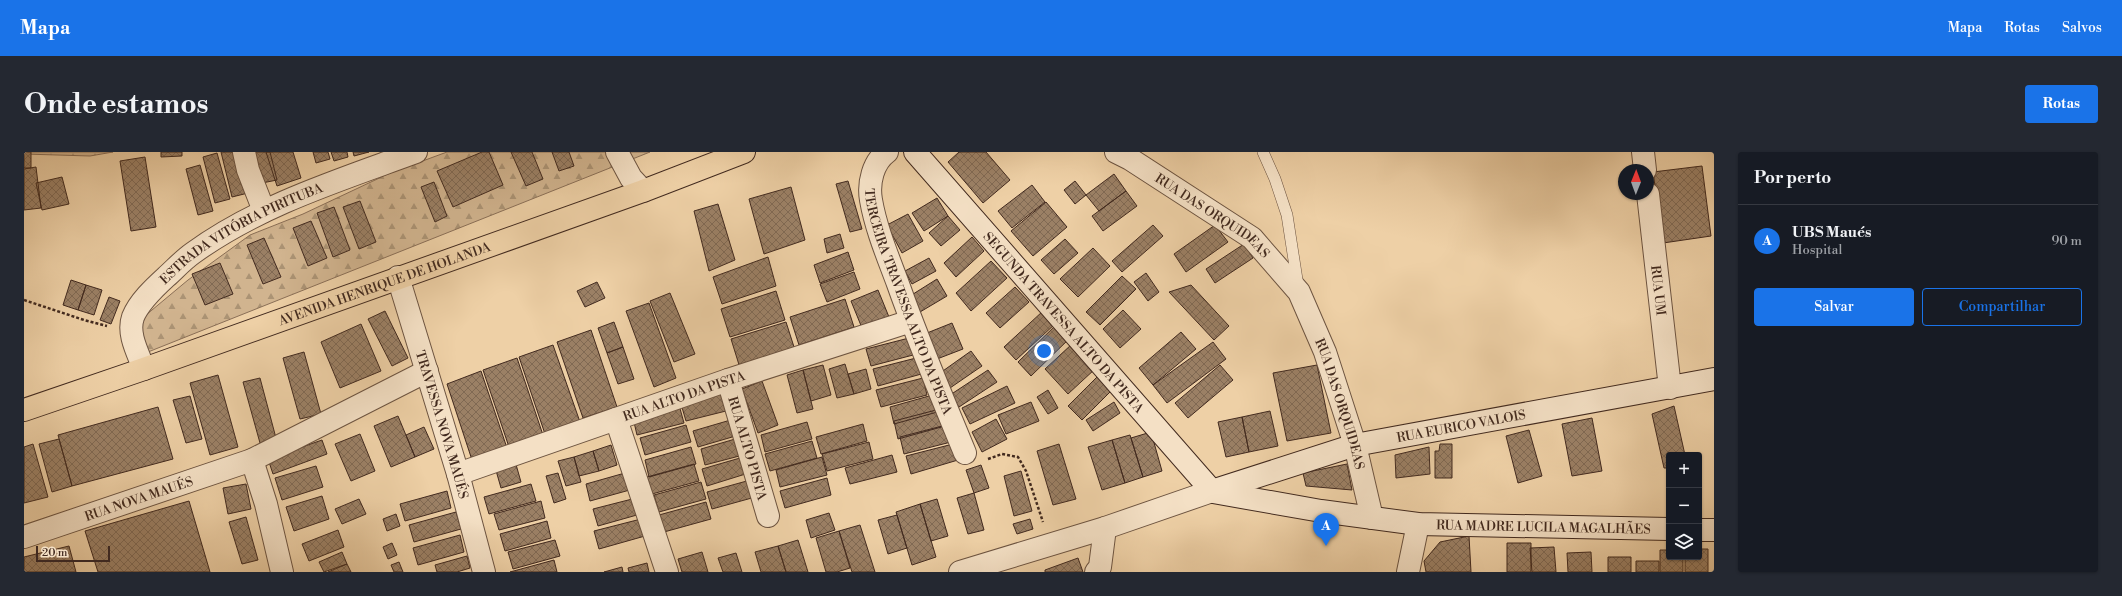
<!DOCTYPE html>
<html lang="pt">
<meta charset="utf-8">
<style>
:root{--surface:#171b24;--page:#242831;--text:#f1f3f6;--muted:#9ea1a6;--line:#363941;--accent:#1a73e8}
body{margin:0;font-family:"Libre Bodoni",serif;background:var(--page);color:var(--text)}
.controls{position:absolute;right:12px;bottom:12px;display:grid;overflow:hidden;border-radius:4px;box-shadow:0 1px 3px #0004}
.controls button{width:36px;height:36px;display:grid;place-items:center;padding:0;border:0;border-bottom:1px solid var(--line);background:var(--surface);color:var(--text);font:20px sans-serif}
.compass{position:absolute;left:1594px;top:12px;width:36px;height:36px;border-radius:50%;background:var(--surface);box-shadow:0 1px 3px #0004;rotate:1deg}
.scale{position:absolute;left:12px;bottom:10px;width:74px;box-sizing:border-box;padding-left:4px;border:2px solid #422a1f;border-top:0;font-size:11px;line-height:14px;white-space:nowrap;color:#422a1f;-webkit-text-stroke:3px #f4e0c5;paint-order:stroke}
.you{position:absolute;left:1020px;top:199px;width:14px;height:14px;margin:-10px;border:3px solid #fff;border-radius:50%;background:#1a73e8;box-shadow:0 0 0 6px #1a73e833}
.badge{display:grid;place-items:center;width:26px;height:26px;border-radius:50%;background:var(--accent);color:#fff;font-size:13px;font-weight:700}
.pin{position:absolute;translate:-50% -33px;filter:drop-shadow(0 1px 2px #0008)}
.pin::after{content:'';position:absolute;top:21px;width:14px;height:12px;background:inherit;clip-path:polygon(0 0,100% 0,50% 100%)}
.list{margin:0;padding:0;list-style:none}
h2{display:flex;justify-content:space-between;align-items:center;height:52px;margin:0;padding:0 16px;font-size:17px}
h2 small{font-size:13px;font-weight:400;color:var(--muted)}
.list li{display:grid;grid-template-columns:26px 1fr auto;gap:12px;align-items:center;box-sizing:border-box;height:72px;padding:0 16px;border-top:1px solid var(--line)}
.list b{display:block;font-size:15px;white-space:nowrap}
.list p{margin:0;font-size:13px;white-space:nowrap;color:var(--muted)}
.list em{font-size:13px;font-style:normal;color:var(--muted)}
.actions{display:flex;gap:8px;padding:12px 16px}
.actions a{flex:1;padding:9px 0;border:1px solid var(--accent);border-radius:4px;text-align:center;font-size:14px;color:var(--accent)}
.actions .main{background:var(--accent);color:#fff}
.icon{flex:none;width:22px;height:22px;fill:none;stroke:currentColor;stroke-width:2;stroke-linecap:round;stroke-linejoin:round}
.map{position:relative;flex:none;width:1690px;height:420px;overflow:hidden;border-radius:4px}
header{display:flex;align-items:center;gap:24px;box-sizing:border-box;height:56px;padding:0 20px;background:var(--accent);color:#fff}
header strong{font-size:19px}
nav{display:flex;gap:22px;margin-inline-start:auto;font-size:14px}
.intro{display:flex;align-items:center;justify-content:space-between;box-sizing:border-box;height:96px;padding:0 24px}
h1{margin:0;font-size:28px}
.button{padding:10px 18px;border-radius:4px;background:var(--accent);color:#fff;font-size:14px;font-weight:700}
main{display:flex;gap:24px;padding:0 24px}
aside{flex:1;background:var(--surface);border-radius:4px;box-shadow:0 1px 3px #0004}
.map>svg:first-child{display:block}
</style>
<header>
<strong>Mapa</strong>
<nav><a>Mapa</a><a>Rotas</a><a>Salvos</a></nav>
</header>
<div class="intro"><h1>Onde estamos</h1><a class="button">Rotas</a></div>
<main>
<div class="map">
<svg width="1690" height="420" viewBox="0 0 1690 420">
<defs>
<pattern id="forest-firs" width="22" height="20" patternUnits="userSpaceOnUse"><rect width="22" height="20" fill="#d1b48f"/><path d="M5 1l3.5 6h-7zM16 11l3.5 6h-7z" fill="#ab9374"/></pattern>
<pattern id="building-cross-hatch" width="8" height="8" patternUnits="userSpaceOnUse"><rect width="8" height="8" fill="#9b8065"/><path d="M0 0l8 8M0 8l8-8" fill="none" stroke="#806953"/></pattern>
</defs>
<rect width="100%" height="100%" fill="#eed0a6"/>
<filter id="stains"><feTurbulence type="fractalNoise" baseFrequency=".005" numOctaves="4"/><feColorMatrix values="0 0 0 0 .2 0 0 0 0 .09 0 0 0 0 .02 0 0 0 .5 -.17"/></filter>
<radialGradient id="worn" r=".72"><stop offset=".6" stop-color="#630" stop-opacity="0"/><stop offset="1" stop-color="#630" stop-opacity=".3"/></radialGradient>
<path fill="url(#forest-firs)" stroke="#8a6f57" d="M0 0H89L66 4 0 2Z
M423 0H626L124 200 110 173 164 128 226 83 279 62 366 21Z"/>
<path fill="url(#building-cross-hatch)" stroke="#422a1f" d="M0 0H7V16H0Z
M137 0H158V4L137 5Z
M197 0H212L224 41 208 45Z
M230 0H246L253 28 238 31Z
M242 0H269L277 26 253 34Z
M289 0H304L306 7 292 11Z
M307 0H323L324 5 310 9Z
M329 0H345L330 4Z
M458 0H465L479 33 429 55 413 19Z
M487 0H508L519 27 502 34Z
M528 0H545L550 14 535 19Z
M935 0H962L986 28 959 51 924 10Z
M193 1 206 47 191 51 179 5Z
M121 5 132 75 107 79 96 9Z
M176 13 189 59 174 63 162 17Z
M1678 14 1687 84 1639 91 1629 20Z
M12 15 17 56 0 58V17Z
M1090 22 1102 39 1075 59 1062 43Z
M38 25 45 52 18 58 12 31Z
M824 29 838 77 826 80 812 32Z
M1051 29 1062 43 1051 52 1040 38Z
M410 30 423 64 411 70 397 35Z
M1008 33 1021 50 988 76 974 59Z
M767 35 781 88 740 102 725 47Z
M1102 39 1113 54 1079 79 1068 64Z
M913 46 924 64 900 79 888 61Z
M336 49 352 90 335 97 319 55Z
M1022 50 1043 75 1009 104 987 79Z
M694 52 711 108 685 119 670 59Z
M310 55 326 98 309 105 293 61Z
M884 62 899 89 878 101 863 73Z
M924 64 936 78 917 94 905 81Z
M287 69 303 106 284 114 269 76Z
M1129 73 1139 84 1098 120 1088 109Z
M1191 73 1204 90 1162 120 1150 102Z
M816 82 820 96 803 101 800 87Z
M948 85 960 99 932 125 920 111Z
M240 86 257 125 239 132 223 93Z
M1041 87 1054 101 1030 122 1017 108Z
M1220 92 1229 106 1191 131 1182 117Z
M1069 96 1086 114 1054 145 1036 127Z
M824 100 830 118 796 131 790 113Z
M744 105 752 134 698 152 689 125Z
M905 106 912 119 888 132 881 119Z
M967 109 983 126 947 159 932 141Z
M196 111 209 142 181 153 168 122Z
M830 120 836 137 803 150 796 132Z
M1122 121 1135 140 1124 149 1110 130Z
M1098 124 1112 137 1076 173 1062 160Z
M913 127 923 144 896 160 886 144Z
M47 128 62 133 54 158 39 153Z
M573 130 581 146 561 155 553 139Z
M62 133 78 138 70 163 54 158Z
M1167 133 1205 174 1190 188 1145 140Z
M991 135 1005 150 976 176 962 161Z
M854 138 865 165 838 176 827 149Z
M752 139 761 168 706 185 697 157Z
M646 141 671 202 650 210 626 149Z
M85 145 96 149 87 172 76 168Z
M821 147 830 175 775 193 766 165Z
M625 151 652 226 630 235 602 159Z
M1099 158 1117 177 1096 196 1079 177Z
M361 159 384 206 368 214 344 167Z
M1019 159 1031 172 992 208 980 195Z
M590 170 599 195 583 201 574 176Z
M762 170 771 198 716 216 707 187Z
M928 171 939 197 913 207 903 181Z
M1034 171 1047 185 1007 224 994 210Z
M337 172 357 219 316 236 297 190Z
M567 178 593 255 559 266 533 190Z
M1157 180 1172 197 1129 233 1115 216Z
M889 185 893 202 847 214 842 197Z
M1189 190 1202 207 1143 251 1129 233Z
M1048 192 1071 217 1044 242 1021 217Z
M529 193 556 270 521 282 495 205Z
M599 195 610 227 594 232 583 201Z
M947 199 958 214 926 236 916 221Z
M280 200 297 262 276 267 259 206Z
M896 205 901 221 854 234 849 217Z
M493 206 519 283 485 295 459 218Z
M821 212 830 242 813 246 805 217Z
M799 213 807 243 787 249 779 218Z
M1196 213 1209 228 1164 266 1151 251Z
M1293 213 1307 281 1263 289 1249 221Z
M842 217 847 237 830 242 824 222Z
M779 218 789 257 773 261 763 223Z
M964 218 973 230 935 255 926 243Z
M457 219 483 296 448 308 423 232Z
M194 223 214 295 186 303 166 231Z
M1074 224 1088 238 1058 268 1044 254Z
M236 226 252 286 236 291 219 230Z
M899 226 903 243 857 255 852 238Z
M738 229 754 273 734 281 718 237Z
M983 234 991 251 946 272 938 256Z
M1024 238 1034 256 1024 262 1013 245Z
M700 241 706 258 662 269 657 252Z
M912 242 917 259 870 272 866 255Z
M166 244 178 287 162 291 149 248Z
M1007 250 1015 269 982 282 974 263Z
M1090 250 1096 261 1069 279 1062 268Z
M655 253 660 271 613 283 609 266Z
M1650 254 1661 303H1645V316H1640L1628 262Z
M134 255 149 307 48 334 34 283Z
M916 257 921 274 874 287 870 269Z
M1246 259 1254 294 1225 300 1218 265Z
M374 264 391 305 367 315 350 274Z
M1218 265 1225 300 1202 305 1194 270Z
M1568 266 1578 319 1548 324 1538 272Z
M710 267 715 283 674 295 669 279Z
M972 267 983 287 958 300 948 280Z
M783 270 788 287 741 300 737 283Z
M839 272 843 289 797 302 792 285Z
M662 273 667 290 621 303 616 286Z
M922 273 927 290 880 302 876 285Z
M400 275 410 297 391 305 382 283Z
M1505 278 1518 324 1494 331 1482 284Z
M1127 280 1138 319 1119 325 1107 286Z
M336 282 351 319 327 329 311 292Z
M1106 283 1119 325 1101 331 1088 288Z
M718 285 723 302 681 313 677 297Z
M35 287 48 334 28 340 15 292Z
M298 288 303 302 249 322 244 307Z
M1088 288 1101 331 1078 338 1064 295Z
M788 289 793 306 746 319 741 302Z
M845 290 849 307 803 319 798 302Z
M9 292 24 345 0 351V295Z
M929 292 934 308 887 322 882 304Z
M1035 292 1052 347 1029 353 1013 299Z
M1416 292H1428V326H1411V299H1415Z
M587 293 593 313 575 319 569 299Z
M667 295 672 312 625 325 621 308Z
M1405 295 1406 322 1372 326 1371 303Z
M569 299 575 319 555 324 550 305Z
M868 303 873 320 826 332 821 316Z
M723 304 728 320 683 334 678 317Z
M550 305 557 330 542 334 534 309Z
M798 305 803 323 756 335 752 318Z
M491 309 497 330 477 336 471 315Z
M670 312 675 329 628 342 623 325Z
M1323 312 1328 338 1282 334 1279 321Z
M957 313 965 336 950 341 942 318Z
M292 314 299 335 258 348 251 326Z
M608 319 613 336 566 349 562 332Z
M997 319 1008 359 990 364 980 324Z
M534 321 542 347 530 351 522 324Z
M803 326 807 343 761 356 756 339Z
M730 327 735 344 688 357 683 340Z
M677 330 682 347 635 360 630 343Z
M222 332 227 357 204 362 199 336Z
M507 332 512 349 465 362 460 345Z
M423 339 427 356 381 369 376 352Z
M950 341 960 378 944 382 933 346Z
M298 344 305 367 270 379 262 355Z
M616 345 620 361 574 374 569 357Z
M335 347 342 362 318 372 311 357Z
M913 347 924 384 907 389 896 352Z
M165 349 186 420H74L61 379Z
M517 349 521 366 475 378 470 362Z
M682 350 687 367 640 380 635 363Z
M896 352 912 405 888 413 872 360Z
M432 360 437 377 390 390 385 373Z
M805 361 811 378 787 386 782 368Z
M372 362 376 374 363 379 359 367Z
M873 363 883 396 864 402 854 368Z
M222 365 234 408 218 412 205 370Z
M617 367 621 384 575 397 570 379Z
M1006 367 1009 377 993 382 989 372Z
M523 369 527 386 481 399 476 382Z
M836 373 851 420H828L815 379Z
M314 378 320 395 285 409 278 392Z
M815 379 826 416 813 420H802L792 386Z
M436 383 440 400 394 413 389 396Z
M1445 384 1447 420H1402L1400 409 1416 390Z
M531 388 536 404 489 417 484 400Z
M774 388 784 420H762L754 394Z
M368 391 373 403 364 407 359 395Z
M1483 391H1507V420H1483Z
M45 394 52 420H0V405Z
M754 394 762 420H737L731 400Z
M1530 395 1532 420H1508L1506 396Z
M1675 397H1684V420H1661V405H1675Z
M1636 398H1645V405H1659V420H1636Z
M318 400 323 412 300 420 295 410Z
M678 400 684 420H658L654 407Z
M1567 400 1568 420H1544L1543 401Z
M712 401 718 420H699L694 406Z
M443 404 446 416 433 420H413L411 413Z
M1584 405H1607V420H1584Z
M1054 406 1059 420H1021V418Z
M530 408 533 420H486Z
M1612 409H1635V420H1612Z
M375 410 379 420H370L367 413Z
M623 411 625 420H605L604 416Z
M323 412 327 420H304Z
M598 415 599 420H580Z"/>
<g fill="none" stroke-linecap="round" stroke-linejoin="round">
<defs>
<path id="service" d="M1239 0 1251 27 1263 63 1274 134"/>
<g id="minor">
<path d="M220 0 224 18 240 59"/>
<path d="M593 0 607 26 619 39"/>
<path id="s1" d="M863 0C849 10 844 31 847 48 852 77 864 105 874 132 894 189 918 245 941 301"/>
<path id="s2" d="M1092 0 1106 7 1228 86 1275 140 1301 200 1331 293 1348 366"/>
<path d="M1619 0 1621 18"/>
<path id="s3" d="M1624 42 1646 236"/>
<path id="s4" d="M374 125 434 322 460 420"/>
<path id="s5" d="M120 217C114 201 103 182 109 165 115 150 130 136 142 125 151 117 159 108 169 101 235 53 316 28 392 0"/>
<path id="s6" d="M704 228 744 364"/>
<path d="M592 267 643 420"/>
<path d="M228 308 403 219"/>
<path id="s7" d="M434 322 704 228 887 169"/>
<path id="s8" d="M0 385 228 308 242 352 258 420"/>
<path d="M936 420 1081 376 1188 339"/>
<path d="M1072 420 1076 415 1081 376"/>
<path d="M1384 420 1394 372"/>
</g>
<g id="secondary">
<path id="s9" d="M891 0 1188 339"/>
<path id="s10" d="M1188 339 1331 293 1690 227"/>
<path id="s11" d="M1189 340 1297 359 1394 372 1645 377"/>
<path d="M1675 378H1690"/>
</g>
<g id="primary">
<path id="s12" d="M0 258 120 217 619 39 720 0"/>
</g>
</defs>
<use href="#service" stroke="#6d5441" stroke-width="12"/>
<use href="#minor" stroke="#6d5441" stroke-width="24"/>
<use href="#secondary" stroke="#422a1f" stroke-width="24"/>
<use href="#primary" stroke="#422a1f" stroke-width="24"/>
<path stroke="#422a1f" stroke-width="2.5" stroke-dasharray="3 2" stroke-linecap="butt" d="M0 148 60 168 83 174
M964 307 978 302 994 305 1002 319 1019 370"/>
<use href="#service" stroke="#f4e0c5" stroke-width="11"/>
<use href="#minor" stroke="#f4e0c5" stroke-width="22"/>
<use href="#secondary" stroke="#f4e0c5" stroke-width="22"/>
<use href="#primary" stroke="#eed0a6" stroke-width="22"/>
</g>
<g text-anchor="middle" stroke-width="3" stroke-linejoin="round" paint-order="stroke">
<g font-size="13" fill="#422a1f" stroke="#f4e0c5">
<text dy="5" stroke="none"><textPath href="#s2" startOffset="116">RUA DAS ORQUIDEAS</textPath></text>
<text dy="5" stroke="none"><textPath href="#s5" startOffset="194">ESTRADA VITÓRIA PIRITUBA</textPath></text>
<text dy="5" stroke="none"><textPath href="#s12" startOffset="382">AVENIDA HENRIQUE DE HOLANDA</textPath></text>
<text dy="5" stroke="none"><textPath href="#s3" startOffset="97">RUA UM</textPath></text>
<text dy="5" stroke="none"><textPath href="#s1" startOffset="161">TERCEIRA TRAVESSA ALTO DA PISTA</textPath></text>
<text dy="5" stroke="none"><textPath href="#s9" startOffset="226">SEGUNDA TRAVESSA ALTO DA PISTA</textPath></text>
<text dy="5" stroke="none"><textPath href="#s7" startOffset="239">RUA ALTO DA PISTA</textPath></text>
<text dy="5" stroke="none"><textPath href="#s2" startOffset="352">RUA DAS ORQUIDEAS</textPath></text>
<text dy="5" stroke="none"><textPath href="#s4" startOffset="154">TRAVESSA NOVA MAUÉS</textPath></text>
<text dy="5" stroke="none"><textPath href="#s10" startOffset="258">RUA EURICO VALOIS</textPath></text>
<text dy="5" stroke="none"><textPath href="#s6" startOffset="71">RUA ALTO PISTA</textPath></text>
<text dy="5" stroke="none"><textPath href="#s8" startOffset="121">RUA NOVA MAUÉS</textPath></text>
<text dy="5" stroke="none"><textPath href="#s11" startOffset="333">RUA MADRE LUCILA MAGALHÃES</textPath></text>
</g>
</g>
<rect width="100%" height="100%" filter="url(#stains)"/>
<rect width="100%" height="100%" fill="url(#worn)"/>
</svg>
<div class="controls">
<button>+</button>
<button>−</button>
<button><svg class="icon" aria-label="layers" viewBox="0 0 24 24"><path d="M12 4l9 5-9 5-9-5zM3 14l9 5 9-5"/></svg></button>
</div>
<svg class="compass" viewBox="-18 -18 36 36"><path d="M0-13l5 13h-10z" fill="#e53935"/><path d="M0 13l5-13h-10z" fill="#9ea1a6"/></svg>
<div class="scale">20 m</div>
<div class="you"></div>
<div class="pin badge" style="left:1302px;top:394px">A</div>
</div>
<aside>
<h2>Por perto<small></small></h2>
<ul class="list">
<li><span class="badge">A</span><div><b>UBS Maués</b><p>Hospital</p></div><em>90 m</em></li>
</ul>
<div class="actions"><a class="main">Salvar</a><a>Compartilhar</a></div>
</aside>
</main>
